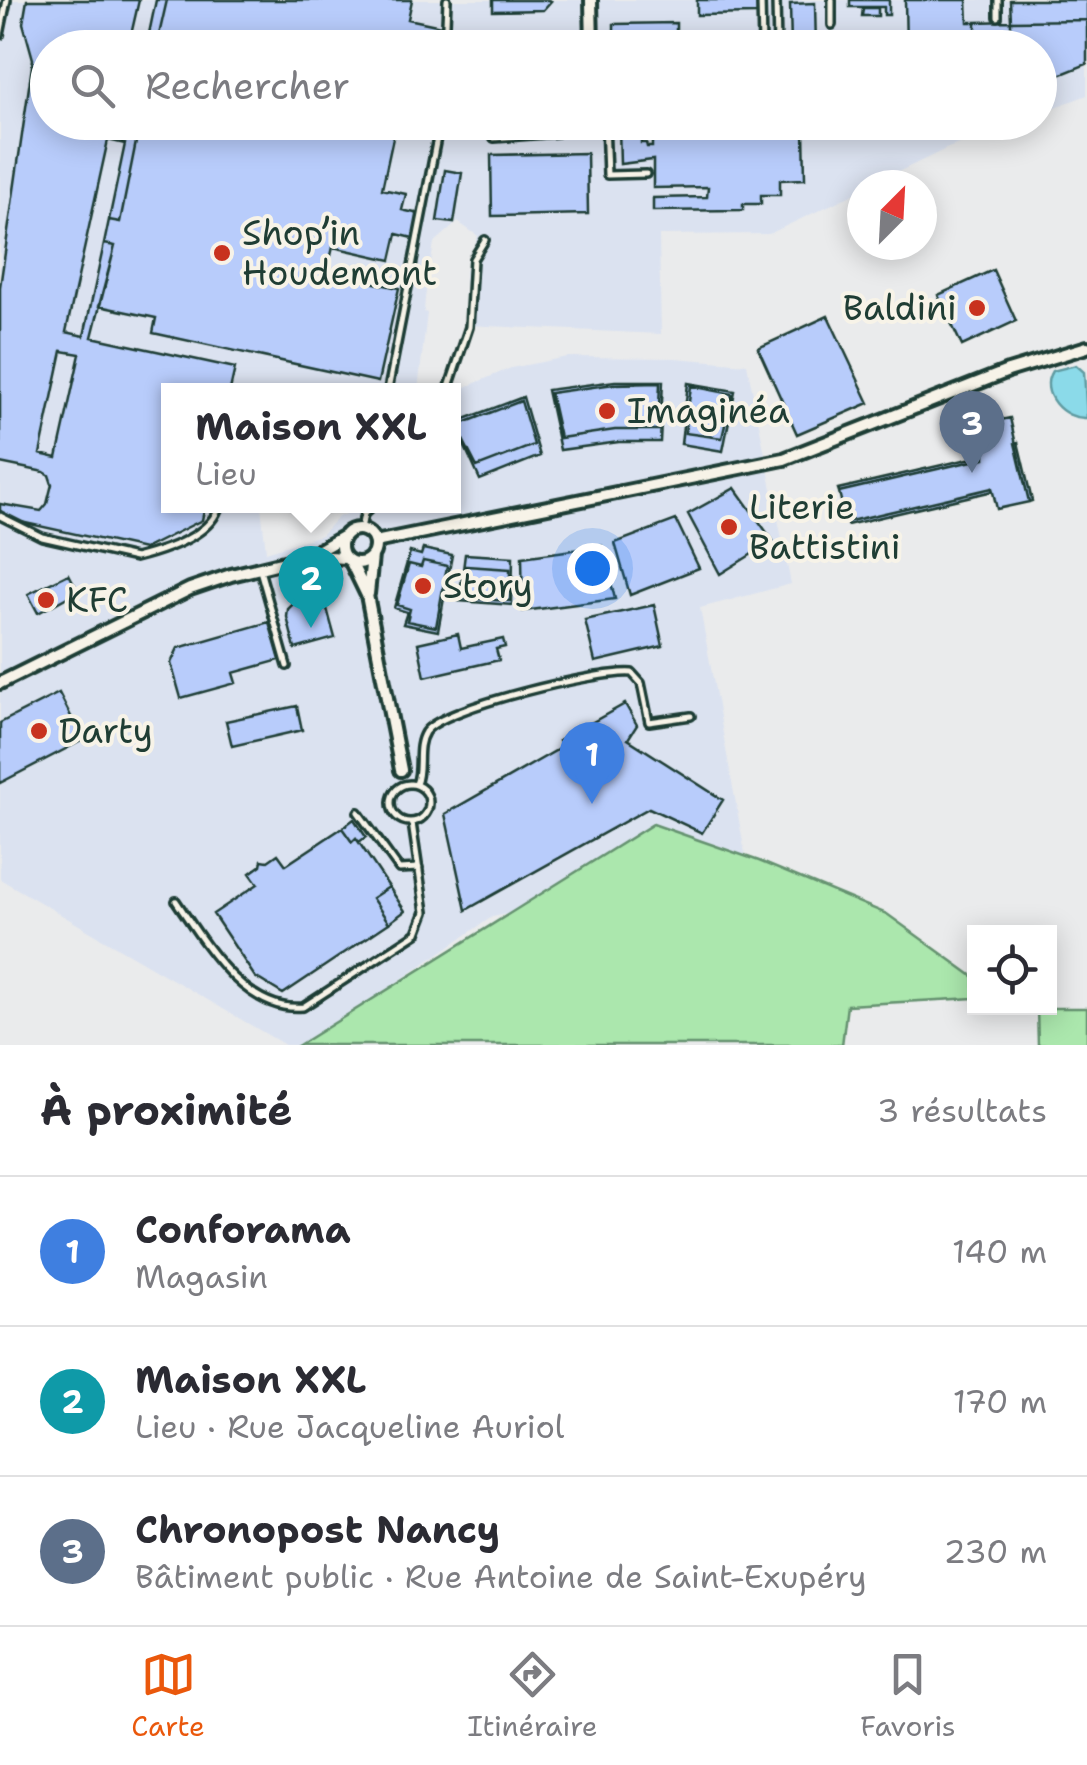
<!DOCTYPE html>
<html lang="fr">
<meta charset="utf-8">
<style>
:root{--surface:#fff;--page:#f7f7f7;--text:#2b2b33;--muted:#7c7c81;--line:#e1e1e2;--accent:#ea580c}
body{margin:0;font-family:"Shantell Sans",sans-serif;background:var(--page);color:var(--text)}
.controls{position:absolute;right:30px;bottom:30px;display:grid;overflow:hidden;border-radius:0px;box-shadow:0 5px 25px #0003}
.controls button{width:90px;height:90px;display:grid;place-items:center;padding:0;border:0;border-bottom:2px solid var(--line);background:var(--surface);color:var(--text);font:50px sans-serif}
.compass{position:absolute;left:847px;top:170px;width:90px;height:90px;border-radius:50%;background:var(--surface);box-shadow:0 5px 25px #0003;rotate:24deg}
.you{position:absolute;left:592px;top:568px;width:35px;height:35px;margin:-25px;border:8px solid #fff;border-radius:50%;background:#1a73e8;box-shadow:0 0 0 15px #1a73e833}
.badge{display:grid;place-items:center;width:65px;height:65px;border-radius:50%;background:var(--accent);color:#fff;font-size:32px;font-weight:700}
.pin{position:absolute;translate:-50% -82px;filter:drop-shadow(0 2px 5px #0008)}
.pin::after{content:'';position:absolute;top:52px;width:35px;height:30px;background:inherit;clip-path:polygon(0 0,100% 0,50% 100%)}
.popup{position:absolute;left:161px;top:383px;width:300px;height:130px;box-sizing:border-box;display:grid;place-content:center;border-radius:0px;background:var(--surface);filter:drop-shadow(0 2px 8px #0005);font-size:32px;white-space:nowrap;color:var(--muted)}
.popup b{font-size:38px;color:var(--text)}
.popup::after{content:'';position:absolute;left:50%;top:100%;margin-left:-20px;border:20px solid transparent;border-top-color:var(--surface)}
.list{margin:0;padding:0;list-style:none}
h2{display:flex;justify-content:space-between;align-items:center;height:130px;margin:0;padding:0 40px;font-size:42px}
h2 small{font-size:32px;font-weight:400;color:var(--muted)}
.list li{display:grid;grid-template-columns:65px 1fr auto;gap:30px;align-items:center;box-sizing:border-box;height:150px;padding:0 40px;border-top:2px solid var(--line)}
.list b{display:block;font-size:38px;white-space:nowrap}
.list p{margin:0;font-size:32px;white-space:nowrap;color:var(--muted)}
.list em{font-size:32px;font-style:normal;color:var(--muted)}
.icon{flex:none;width:55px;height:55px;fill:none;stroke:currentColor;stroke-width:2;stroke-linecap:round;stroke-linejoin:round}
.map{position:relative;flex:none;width:1087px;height:1045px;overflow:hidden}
.search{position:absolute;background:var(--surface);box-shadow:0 5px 25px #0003;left:30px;right:30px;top:30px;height:110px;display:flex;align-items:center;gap:25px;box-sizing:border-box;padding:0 35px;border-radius:55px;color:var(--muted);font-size:38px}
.sheet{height:580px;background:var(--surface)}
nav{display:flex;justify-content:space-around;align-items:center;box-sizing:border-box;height:140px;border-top:2px solid var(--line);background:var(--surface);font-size:28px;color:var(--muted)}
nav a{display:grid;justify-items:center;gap:5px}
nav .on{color:var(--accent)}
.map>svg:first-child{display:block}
</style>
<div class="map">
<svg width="1087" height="1045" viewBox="0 0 1087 1045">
<rect width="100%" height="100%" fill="#eaebec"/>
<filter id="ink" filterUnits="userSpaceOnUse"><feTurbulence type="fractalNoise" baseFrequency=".01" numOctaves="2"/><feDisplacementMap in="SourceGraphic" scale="20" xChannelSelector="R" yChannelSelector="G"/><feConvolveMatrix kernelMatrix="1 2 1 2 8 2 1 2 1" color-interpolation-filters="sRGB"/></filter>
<g filter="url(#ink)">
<path fill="#dbe2f0" d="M0 0H1087V95L1040 113V48H48V122L1015 123 948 148 871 185H862V190L769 234 659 235 661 334 466 325 465 272 478 236 458 222 434 243 425 298 424 312 427 313 418 390H168V506H261L266 552 321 535 338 517 350 512 369 514 381 506H454V392L511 368 567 357 675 358 747 364 791 584 700 608 747 864 492 917 306 1045H285L0 879Z"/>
<path fill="#abe7ad" stroke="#659270" stroke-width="2.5" d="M653 824 759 861 887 914 974 977V998L847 1005 842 1045H299Z
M1037 1008H1087V1045H1038Z"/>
<path fill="#8bdae9" stroke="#609ba1" stroke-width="2.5" d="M1076 365 1084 372 1087 418C1063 420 1038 393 1052 371Z"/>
<path fill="#b8ccfb" stroke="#1f3d34" stroke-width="2.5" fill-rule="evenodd" d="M27 0H139L128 48H48V122H112L110 133 127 137 130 122H140L120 222 109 220 125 144 108 140 66 332 84 336 104 244 115 246 92 337 235 368 230 390H168V506H205L202 520 144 549 7 519 0 510V504L41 511 47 504 52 484 49 475 44 472 0 463V287L33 59 23 23ZM62 351 80 354 57 458 40 454Z
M156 0H167L156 48H146Z
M167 0H412L408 19 441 26 436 48H156Z
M493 0H548L551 1 543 10 493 11Z
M697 0H757V14L697 15Z
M850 0H889V15H884V7H850Z
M905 0H967L968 22H976V48H906Z
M1010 0H1087V20L1011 21Z
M815 3 816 48H791L790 4Z
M863 8H878V16H862Z
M1087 20V64L1052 78H1040V48H1011V21Z
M1011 21V48H976V22Z
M676 23V48H614V24Z
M140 122H360L359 125 394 133 382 189 406 194 402 210 419 214 413 238 397 234 391 260 333 247 327 273 399 288 378 382 153 333 156 318 99 306 115 246 104 244 109 220 120 222Z
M769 122H825V129H804L805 179 780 180V195H761V204H743V210L653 211V198L707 197 708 187 653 188V160L620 164 619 126H641V143H646L647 147H652V138L771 136Z
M825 122H890V128L825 129Z
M587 153 588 214 492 216 491 155Z
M445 170 462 173 454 223 437 221Z
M993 270 1016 321 962 346 938 295Z
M828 316 869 403 797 434 758 348Z
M615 381H663L660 442H619L560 450 547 390ZM660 383 658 430H615L560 438 550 393 614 384Z
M660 383 658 430H615L560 438 550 393 614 384Z
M688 383 735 391 723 451 681 444ZM691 386 732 394 722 438 685 433Z
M691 386 732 394 722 438 685 433Z
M523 397 540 456 480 480 454 423ZM521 401 534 445 477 467 456 426Z
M521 401 534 445 477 467 456 426Z
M1010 418 1029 502 997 509 992 488 846 522 839 492 985 458 978 425Z
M1018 442 1032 501 1029 502 1015 443Z
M985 455V458L839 492 838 489Z
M735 488 773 541 720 574 688 514Z
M992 488 993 491 847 525 846 522Z
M676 520 699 568 630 595 615 543Z
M602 546 615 599 523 611 522 557Z
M423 549 452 555 438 631 403 624 407 612 394 608 410 552 421 555ZM423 561 447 566 436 627 407 621 410 609 397 605 409 564 421 567Z
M465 554 513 557 512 605 459 601ZM466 566 510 569V601L462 598Z
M423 561 447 566 436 627 407 621 410 609 397 605 409 564 421 567Z
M466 566 510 569V601L462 598Z
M69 574 78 591 38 613 28 594Z
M323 594 335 638 295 649 287 617 288 609 295 602Z
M654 605 663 646 595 662 585 620Z
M269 622 280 660 233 673 236 683 181 698 171 663 178 648Z
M458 634 461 648 503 639 505 647 496 649 499 660 425 677 418 643Z
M59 693 83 740 0 783V723Z
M625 704 637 725 628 739 723 800 702 833 649 808 466 910 445 814 562 747 559 741Z
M297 706 302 730 232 746 226 721Z
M354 819 366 837 359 842 356 838 352 842 342 828Z
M342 828 352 842 356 838 389 887 372 898 389 923 283 994 255 977 213 914 258 884 250 873 261 865 262 860 268 861 278 854 286 865Z
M389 887 405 911 389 923 372 898Z"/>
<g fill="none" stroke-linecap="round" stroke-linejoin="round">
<defs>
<path id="lane" d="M761 0 762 48
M776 0 777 48
M832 0V25
M998 0V17
M0 35 7 0
M445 48 447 0
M605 122 607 175 646 174
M494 138 557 133 571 122
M388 390 440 122
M448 390 469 327 473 259 485 240
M0 516 42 537 135 558C163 551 211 536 219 506
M361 529 364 514 373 506
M260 570 287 666
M391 803a19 19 0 1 1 38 0a19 19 0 1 1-38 0Z
M416 784C423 768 415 748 425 732 442 707 601 670 632 673L641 683 649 722 691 716
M358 812 399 869 419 868
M176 901C204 942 245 1013 303 1007L417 933 425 912 412 823"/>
<path id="street" d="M591 0 592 48
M341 546a17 17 0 1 1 34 0a17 17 0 1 1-34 0Z
M375 542 784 459 1008 371 1087 347
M310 556 346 558
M351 562 367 595 401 770
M368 594 372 556
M0 683 190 589 231 575 309 556 344 536"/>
</defs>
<use href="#lane" stroke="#1f3d34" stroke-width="12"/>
<use href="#street" stroke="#1f3d34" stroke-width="18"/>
<use href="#lane" stroke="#f7f3e8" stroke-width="5"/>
<use href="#street" stroke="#f7f3e8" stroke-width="10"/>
</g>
</g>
<g fill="#c8321e" stroke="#f7f3e8" stroke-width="4">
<circle cx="222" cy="253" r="10"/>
<circle cx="977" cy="308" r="10"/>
<circle cx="607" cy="411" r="10"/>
<circle cx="729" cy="527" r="10"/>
<circle cx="423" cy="586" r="10"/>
<circle cx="46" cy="600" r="10"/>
<circle cx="39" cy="731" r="10"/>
</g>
<g text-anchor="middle" stroke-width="8" stroke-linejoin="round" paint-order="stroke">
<g font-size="35" fill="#1f3d34" stroke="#f7f3e8" text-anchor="start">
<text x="242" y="245">Shop’in<tspan x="242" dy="40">Houdemont</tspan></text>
<text x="957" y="320" text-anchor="end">Baldini</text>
<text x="627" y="423">Imaginéa</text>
<text x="749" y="519">Literie<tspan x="749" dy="40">Battistini</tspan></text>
<text x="443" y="598">Story</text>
<text x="66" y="612">KFC</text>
<text x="59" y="743">Darty</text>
</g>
</g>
</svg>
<div class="controls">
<button><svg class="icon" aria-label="locate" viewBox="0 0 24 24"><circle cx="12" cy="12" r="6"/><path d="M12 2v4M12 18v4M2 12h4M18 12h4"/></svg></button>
</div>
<svg class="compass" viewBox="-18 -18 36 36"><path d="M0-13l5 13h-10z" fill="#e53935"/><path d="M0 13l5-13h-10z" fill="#7c7c81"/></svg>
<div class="you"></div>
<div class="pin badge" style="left:592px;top:804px;background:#3f7fe0">1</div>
<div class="pin badge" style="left:311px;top:628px;background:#0f9aa8">2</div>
<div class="popup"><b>Maison XXL</b>Lieu</div>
<div class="pin badge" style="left:972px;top:473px;background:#5c6f8a">3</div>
<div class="search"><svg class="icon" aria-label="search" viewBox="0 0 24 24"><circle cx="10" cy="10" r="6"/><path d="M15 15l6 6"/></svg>Rechercher</div>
</div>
<section class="sheet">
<h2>À proximité<small>3 résultats</small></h2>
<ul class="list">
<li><span class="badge" style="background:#3f7fe0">1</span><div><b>Conforama</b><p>Magasin</p></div><em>140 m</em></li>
<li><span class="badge" style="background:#0f9aa8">2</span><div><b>Maison XXL</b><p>Lieu · Rue Jacqueline Auriol</p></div><em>170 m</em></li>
<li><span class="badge" style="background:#5c6f8a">3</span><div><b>Chronopost Nancy</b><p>Bâtiment public · Rue Antoine de Saint-Exupéry</p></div><em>230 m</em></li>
</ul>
</section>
<nav>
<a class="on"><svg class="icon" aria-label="map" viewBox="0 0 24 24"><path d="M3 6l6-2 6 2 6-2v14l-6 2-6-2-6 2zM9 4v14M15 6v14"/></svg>Carte</a>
<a><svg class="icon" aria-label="directions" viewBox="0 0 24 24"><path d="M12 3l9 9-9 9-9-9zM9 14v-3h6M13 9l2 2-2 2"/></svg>Itinéraire</a>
<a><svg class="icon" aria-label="saved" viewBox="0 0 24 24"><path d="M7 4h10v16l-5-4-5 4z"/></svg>Favoris</a>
</nav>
